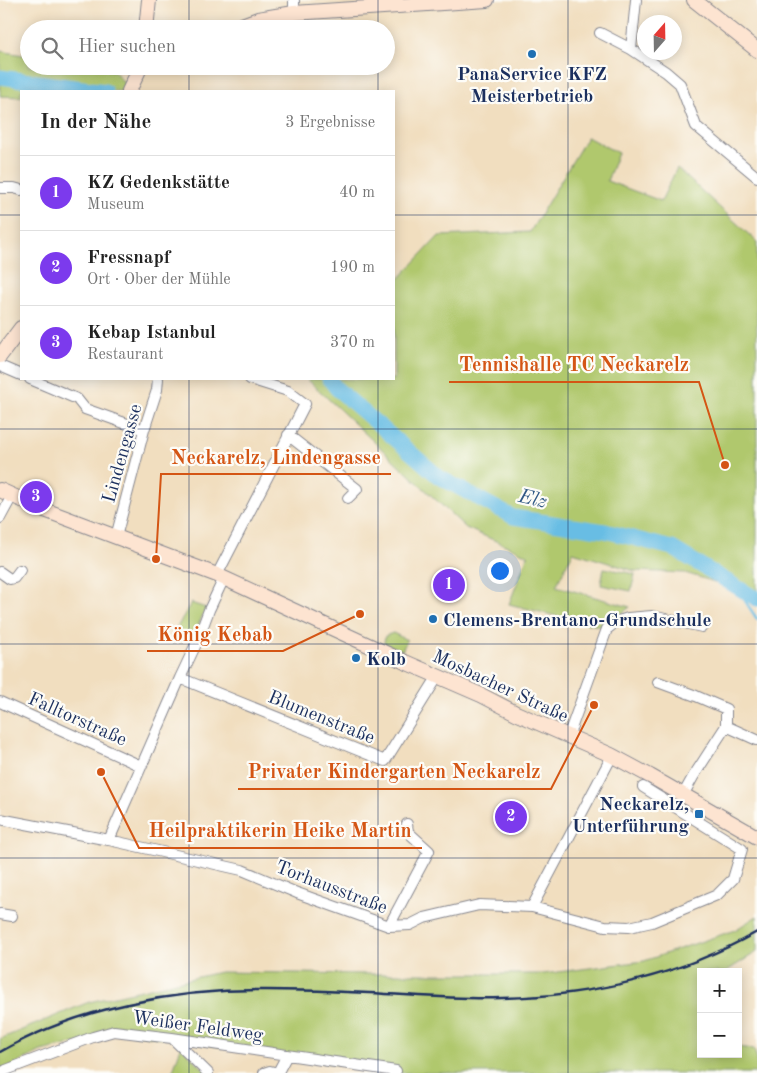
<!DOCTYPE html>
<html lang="de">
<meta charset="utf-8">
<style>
:root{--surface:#fff;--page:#f6f6f6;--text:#222;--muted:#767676;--line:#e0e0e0;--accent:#7c3aed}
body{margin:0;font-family:"Old Standard TT",serif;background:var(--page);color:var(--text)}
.controls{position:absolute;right:15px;bottom:15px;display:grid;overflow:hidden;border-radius:0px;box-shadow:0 2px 12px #0003}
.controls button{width:45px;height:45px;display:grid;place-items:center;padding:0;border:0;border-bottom:1px solid var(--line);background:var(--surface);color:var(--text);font:25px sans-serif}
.compass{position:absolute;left:637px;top:15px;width:45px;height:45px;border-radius:50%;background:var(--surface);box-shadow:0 2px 12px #0003;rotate:20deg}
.you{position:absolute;left:499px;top:570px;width:18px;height:18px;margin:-12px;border:4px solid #fff;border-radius:50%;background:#1a73e8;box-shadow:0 0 0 8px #1a73e833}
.badge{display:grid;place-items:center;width:32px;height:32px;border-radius:50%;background:var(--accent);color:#fff;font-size:16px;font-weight:700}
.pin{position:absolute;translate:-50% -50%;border:2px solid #fff;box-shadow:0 1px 5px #0006}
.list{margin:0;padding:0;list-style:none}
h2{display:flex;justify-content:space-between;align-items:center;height:65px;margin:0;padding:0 20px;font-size:21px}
h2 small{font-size:16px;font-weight:400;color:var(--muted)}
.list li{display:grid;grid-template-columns:32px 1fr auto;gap:15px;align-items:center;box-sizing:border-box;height:75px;padding:0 20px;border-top:1px solid var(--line)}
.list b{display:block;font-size:19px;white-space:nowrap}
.list p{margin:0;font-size:16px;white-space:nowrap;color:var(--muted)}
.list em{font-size:16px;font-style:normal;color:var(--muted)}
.icon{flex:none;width:28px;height:28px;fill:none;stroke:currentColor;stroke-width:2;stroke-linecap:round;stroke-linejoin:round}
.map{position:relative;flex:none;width:757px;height:1073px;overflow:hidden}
.search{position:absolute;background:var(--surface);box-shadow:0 2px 12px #0003;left:20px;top:20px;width:375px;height:55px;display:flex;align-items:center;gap:12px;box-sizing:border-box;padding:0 18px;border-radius:28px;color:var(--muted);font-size:19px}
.panel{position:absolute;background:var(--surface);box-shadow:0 2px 12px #0003;left:20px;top:90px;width:375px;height:290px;border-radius:0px}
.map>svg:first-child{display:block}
</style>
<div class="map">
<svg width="757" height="1073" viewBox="0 0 757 1073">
<rect width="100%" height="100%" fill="#fdfcf7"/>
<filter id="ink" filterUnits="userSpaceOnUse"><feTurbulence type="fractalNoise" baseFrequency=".02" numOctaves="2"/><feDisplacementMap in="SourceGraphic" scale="10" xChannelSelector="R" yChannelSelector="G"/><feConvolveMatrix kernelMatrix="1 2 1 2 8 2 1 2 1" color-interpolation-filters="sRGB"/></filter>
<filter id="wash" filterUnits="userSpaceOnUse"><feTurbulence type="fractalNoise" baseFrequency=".0096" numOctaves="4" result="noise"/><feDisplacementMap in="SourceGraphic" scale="20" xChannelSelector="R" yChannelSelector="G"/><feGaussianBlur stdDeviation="1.12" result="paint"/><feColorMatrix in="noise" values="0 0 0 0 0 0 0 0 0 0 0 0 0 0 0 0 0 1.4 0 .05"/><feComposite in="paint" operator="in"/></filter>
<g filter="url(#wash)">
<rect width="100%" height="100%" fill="#f1debf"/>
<path fill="#b0c86d" stroke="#667c66" d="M0 51 29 56V66H87L114 71 131 91H21V97L0 96Z
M587 137 618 153 607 181 661 201 677 168 757 242V595L685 573 635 571 573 552 556 586 630 607 604 627 583 623 509 604 528 555 466 528 307 379H394V284L439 236 530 232Z
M604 568 635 574 631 591 601 585Z
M191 603 206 608 192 639 175 631Z
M393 633 407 640 402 651 384 643 385 636Z
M757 916V952L725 972H701V1054H738V1047L754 1049 757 1059V1073H393L114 1031 94 1039 41 1051 0 1072V1039L89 1002 220 972 370 974H543L644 961 735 930Z
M181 1047 208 1073H172Z"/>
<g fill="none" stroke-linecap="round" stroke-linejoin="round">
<path stroke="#67bde4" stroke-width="2.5" d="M736 587 757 619"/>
<path stroke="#67bde4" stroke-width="15" d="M0 77 105 91
M329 379 336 388 439 477 513 517 605 531 672 548 757 599"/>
</g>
</g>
<g filter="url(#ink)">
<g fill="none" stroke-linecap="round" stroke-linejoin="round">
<defs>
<path id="street" d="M294 0V13
M636 0 631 49 666 72 680 84 696 126 757 177
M600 33 631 49
M0 188H14L21 190
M0 366 21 375
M30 379 77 399 85 409 144 430
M288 435 357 489 348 498
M0 518 12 496
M116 537 144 430 157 390 158 379
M0 572 10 579 14 578 20 570
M217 575 305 404 288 391 250 379
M180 678 385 761 438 676
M658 682 696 696 726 709V726
M0 702 141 766
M568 737 607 629 616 622 628 618 652 616 702 627
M683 795 693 777 726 726 757 740
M0 819 109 840 242 870 297 893 389 926 410 925 424 918 479 905 532 907 605 926 629 927 652 922 717 895 733 879 742 849 643 787
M109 840 180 678 197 642 209 610 224 578
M532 907 612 756
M0 914 12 916
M389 926 429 851 408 832 407 824
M172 1038 208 1073
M278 1072 287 1055
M1 1073 6 1070 93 1037 114 1031 172 1038 396 1071
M264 1073 270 1071 278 1073"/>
<path id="secondary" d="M694 0 757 50
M146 29 149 0
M231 29 258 19 294 13 487 0
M129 91 139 70
M0 356 21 328
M0 490 42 509 217 575 405 662 481 695 516 713 611 755 650 776 757 837"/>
</defs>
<use href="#street" stroke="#86868e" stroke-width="12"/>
<use href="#secondary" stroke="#86868e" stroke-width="16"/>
<use href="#street" stroke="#fff" stroke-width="10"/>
<use href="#secondary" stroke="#fde4d1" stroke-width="14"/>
<path stroke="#1b2f5e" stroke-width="2.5" d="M0 1052C78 1007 178 989 267 990 301 990 335 991 369 993 413 995 458 1000 502 998 590 996 679 976 757 932"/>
</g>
</g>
<path fill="none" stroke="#1b2f5e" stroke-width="1" stroke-opacity="0.55" d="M189 0V29M378 0V29M568 0V1073M189 66V91M378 66V91M0 215H21M394 215H757M189 379V1073M378 379V1073M0 429H757M0 644H757M0 858H757"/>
<g fill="#1f6fb2" stroke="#fdfcf7" stroke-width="2">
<circle cx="532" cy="54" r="5"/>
<circle cx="433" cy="619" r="5"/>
<circle cx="356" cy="658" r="5"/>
<rect x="694" y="809" width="10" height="10" rx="2.5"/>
</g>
<g text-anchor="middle" stroke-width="4.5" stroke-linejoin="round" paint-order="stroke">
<g font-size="19" font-weight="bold" fill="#1b2f5e" stroke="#fdfcf7" text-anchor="start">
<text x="532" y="80" text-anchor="middle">PanaService KFZ<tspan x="532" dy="22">Meisterbetrieb</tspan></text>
<text x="443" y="626">Clemens-Brentano-Grundschule</text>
<text x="366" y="665">Kolb</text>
<text x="689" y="810" text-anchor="end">Neckarelz,<tspan x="689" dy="22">Unterführung</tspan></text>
</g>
<g font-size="19" fill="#1b2f5e" stroke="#fdfcf7">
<text transform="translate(121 453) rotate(-74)" y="7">Lindengasse</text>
<text transform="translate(501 685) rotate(25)" y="7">Mosbacher Straße</text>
<text transform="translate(322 716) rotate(22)" y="7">Blumenstraße</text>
<text transform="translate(78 718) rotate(24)" y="7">Falltorstraße</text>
<text transform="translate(332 886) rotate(21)" y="7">Torhausstraße</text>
<text transform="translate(198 1025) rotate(8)" y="7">Weißer Feldweg</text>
</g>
<g font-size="20" font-style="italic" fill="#325a86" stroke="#fdfcf7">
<text transform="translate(533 498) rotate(13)" y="7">Elz</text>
</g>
</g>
<path fill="none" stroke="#d45514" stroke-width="2" d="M725 465L699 382H449M156 559L161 474H391M360 614L283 651H147M594 705L551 789H238M101 772L139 848H422"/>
<g fill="#d45514" stroke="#fdfcf7" stroke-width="2">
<circle cx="725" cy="465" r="5"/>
<circle cx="156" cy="559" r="5"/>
<circle cx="360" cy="614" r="5"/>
<circle cx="594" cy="705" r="5"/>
<circle cx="101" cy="772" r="5"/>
</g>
<g font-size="20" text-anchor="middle" font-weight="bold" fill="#d45514" stroke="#fdfcf7" stroke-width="4.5" stroke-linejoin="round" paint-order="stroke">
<text x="574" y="371">Tennishalle TC Neckarelz</text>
<text x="276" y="464">Neckarelz, Lindengasse</text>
<text x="215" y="641">König Kebab</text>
<text x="394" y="778">Privater Kindergarten Neckarelz</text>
<text x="280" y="837">Heilpraktikerin Heike Martin</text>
</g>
</svg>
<div class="controls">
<button>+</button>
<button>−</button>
</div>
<svg class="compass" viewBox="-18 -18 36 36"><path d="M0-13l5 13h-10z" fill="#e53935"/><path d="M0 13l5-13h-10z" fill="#767676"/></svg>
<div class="you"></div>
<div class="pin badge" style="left:449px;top:585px">1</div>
<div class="pin badge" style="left:511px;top:817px">2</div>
<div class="pin badge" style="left:36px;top:497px">3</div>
<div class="search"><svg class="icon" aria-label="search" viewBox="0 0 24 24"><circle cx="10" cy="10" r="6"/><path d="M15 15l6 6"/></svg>Hier suchen</div>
<section class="panel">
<h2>In der Nähe<small>3 Ergebnisse</small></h2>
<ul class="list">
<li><span class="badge">1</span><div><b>KZ Gedenkstätte</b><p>Museum</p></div><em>40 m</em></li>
<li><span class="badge">2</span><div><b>Fressnapf</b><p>Ort · Ober der Mühle</p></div><em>190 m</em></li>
<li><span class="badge">3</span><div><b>Kebap Istanbul</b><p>Restaurant</p></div><em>370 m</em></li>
</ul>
</section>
</div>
